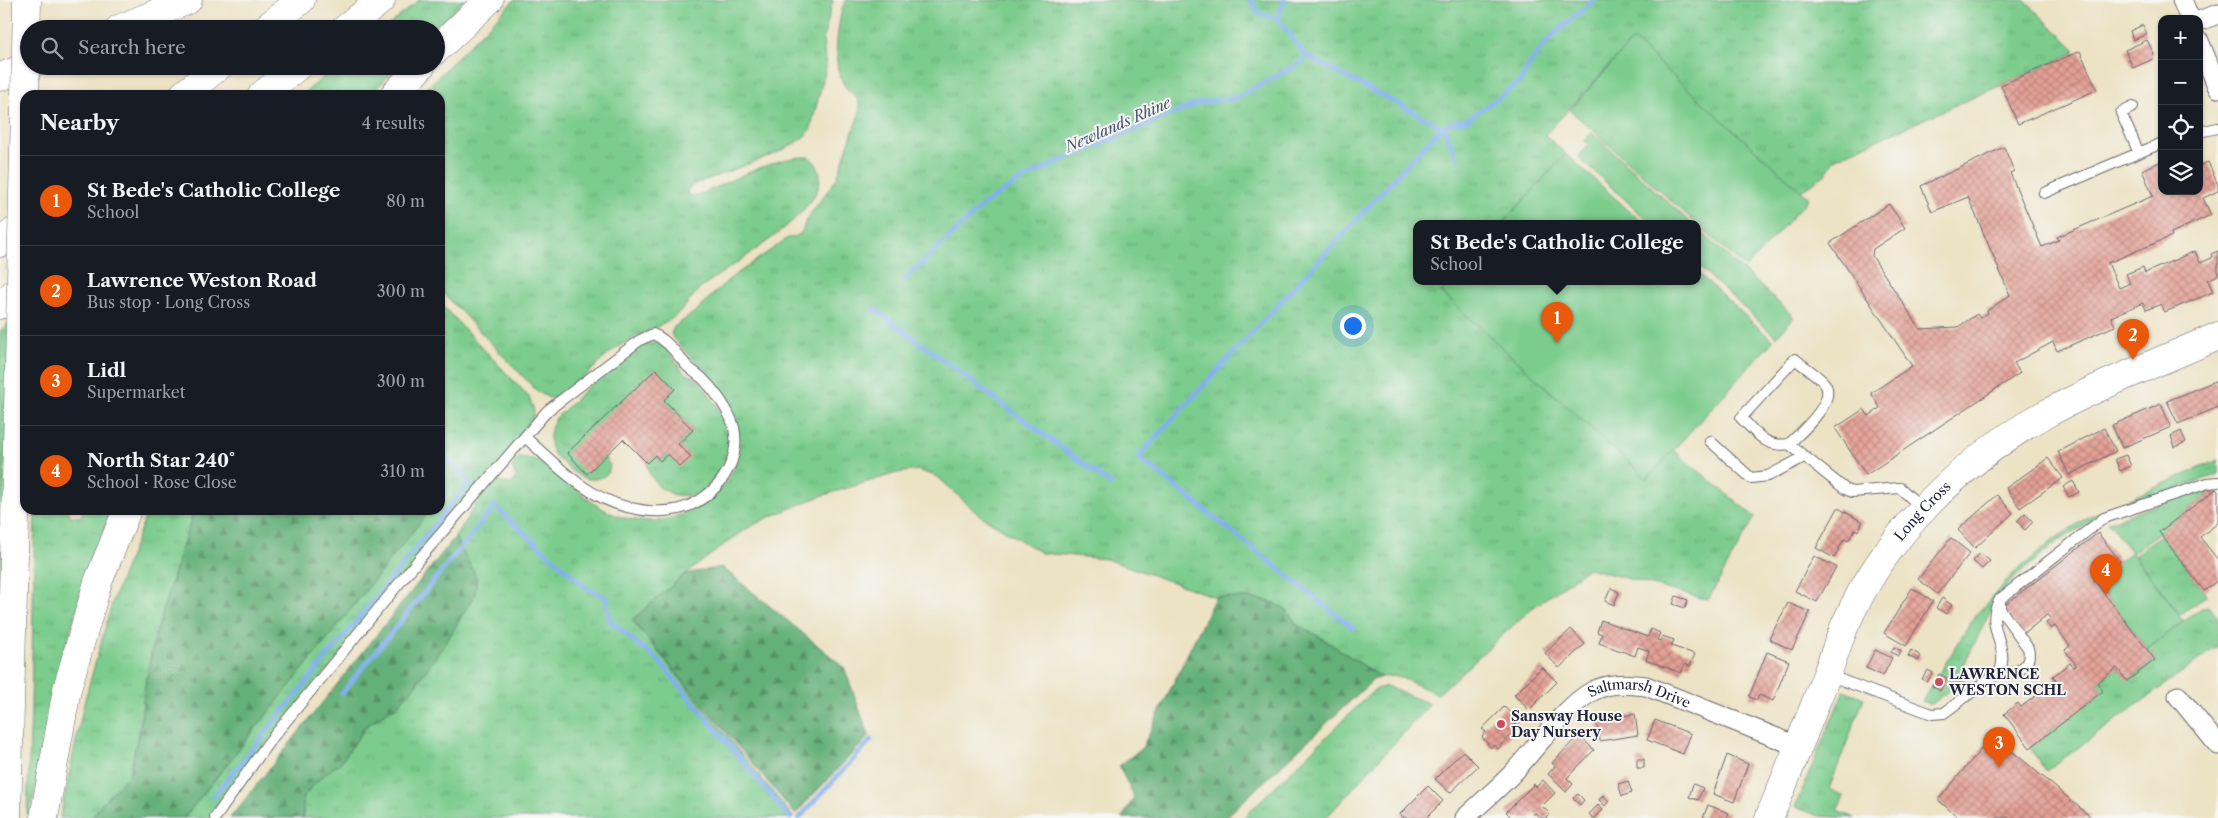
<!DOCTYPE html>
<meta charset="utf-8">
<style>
:root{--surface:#171b24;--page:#20242c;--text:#f1f3f6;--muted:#9ea1a6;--line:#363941;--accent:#ea580c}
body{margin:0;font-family:"Libre Caslon Text",serif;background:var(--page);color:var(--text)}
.controls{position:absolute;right:15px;top:15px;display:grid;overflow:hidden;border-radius:10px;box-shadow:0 1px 4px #0004}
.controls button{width:45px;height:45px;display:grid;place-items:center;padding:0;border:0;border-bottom:1px solid var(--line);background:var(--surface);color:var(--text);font:25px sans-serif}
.you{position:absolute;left:1352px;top:325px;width:18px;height:18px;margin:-12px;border:4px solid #fff;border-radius:50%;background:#1a73e8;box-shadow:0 0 0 8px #1a73e833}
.badge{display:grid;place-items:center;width:32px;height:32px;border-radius:50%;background:var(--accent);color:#fff;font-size:16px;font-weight:700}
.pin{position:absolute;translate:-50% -41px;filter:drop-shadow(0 1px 2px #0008)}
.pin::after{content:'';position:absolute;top:26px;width:18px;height:15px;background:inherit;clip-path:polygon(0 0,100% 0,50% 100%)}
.popup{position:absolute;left:1413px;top:220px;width:288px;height:65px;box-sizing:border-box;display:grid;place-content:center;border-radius:10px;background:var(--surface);filter:drop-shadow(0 1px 4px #0005);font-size:16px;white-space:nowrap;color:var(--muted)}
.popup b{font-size:19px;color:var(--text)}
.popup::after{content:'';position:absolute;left:50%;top:100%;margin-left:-10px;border:10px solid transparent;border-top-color:var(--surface)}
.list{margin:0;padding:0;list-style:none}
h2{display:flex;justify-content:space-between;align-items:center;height:65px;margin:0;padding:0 20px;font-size:21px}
h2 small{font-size:16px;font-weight:400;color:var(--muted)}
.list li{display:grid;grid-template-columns:32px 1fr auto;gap:15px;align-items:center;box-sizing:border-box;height:90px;padding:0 20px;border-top:1px solid var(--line)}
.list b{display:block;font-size:19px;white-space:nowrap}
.list p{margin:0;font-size:16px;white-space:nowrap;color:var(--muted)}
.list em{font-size:16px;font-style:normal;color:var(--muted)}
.icon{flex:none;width:28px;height:28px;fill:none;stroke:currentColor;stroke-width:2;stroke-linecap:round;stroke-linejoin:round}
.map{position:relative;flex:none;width:2218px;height:818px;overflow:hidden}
.search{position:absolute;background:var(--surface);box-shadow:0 1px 4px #0004;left:20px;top:20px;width:425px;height:55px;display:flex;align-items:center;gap:12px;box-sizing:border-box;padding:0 18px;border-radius:28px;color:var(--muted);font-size:19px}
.panel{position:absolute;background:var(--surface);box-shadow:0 1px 4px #0004;left:20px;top:90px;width:425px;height:425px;border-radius:15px}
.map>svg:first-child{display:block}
</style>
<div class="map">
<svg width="2218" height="818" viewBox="0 0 2218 818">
<defs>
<pattern id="grass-tufts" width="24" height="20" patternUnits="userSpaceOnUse" patternTransform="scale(1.25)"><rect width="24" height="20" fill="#7bcc8d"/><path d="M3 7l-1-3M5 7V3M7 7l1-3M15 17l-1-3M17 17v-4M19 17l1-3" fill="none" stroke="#6aaf7b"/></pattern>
<pattern id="forest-firs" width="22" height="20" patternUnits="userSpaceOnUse" patternTransform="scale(1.25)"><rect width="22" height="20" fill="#64b078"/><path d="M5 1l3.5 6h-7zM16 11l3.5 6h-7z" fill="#528f64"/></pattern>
<pattern id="building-cross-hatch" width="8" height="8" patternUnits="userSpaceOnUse" patternTransform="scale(1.25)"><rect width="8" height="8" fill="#e4a095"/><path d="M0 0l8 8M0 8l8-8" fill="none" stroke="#b8827b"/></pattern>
</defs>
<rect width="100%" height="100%" fill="#f6f6f2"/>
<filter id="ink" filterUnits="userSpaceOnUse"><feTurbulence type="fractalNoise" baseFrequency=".02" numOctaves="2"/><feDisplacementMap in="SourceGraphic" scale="10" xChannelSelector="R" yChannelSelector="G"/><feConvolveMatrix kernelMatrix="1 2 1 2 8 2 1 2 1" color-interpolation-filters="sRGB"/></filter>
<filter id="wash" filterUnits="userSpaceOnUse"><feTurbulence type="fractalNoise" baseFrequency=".0096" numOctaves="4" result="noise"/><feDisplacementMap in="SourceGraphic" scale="20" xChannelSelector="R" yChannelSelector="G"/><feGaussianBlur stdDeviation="1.12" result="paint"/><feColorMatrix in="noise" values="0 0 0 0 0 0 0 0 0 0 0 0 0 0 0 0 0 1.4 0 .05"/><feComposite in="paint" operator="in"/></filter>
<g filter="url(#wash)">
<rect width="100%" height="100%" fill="#ece2c4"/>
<path fill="url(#grass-tufts)" stroke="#4e7764" d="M419 0H465L435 29H384Z
M514 0H833L823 41 826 68 810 131 799 141 777 153 693 185 687 190 688 195 697 196C727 183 777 155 809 157 859 196 725 267 702 287 691 296 687 307 674 317 655 330 632 336 614 350 595 364 578 388 556 398H549L538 392 440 290V95H420Z
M845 0H2024L2074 48V53L1834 159 1826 174 1801 191 1633 40 1545 135 1566 154 1502 224H1417V282H1450L1441 292 1647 478 1673 450 1755 517 1708 600 1588 568 1531 609 1438 694 1397 676 1381 677 1320 637 1297 625 1286 609 1251 598 1215 597 1106 559 1041 553 978 514 938 477 918 470 897 473 821 496 767 518 741 532 685 574 632 620 794 818H303V797L321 777 341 762 367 725 397 706 415 686 447 641 459 618 464 556 455 537C465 523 481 491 496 483 501 481 506 483 511 484L516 478 512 467 519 458C550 456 566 482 588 499 613 519 647 527 677 516 693 510 707 503 719 491 747 461 744 424 722 391 707 370 685 355 671 334L674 327 695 312 728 280 788 238 795 237 802 232 806 220 837 178 860 111C859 90 851 98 843 83 831 63 838 21 845 0Z
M337 66H398L370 95H302Z
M440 303 529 397 534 410 532 424 232 785 208 818H184L430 510H440V498L446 490 440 484Z
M9 323 0 622V331Z
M655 343 666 347 683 372 699 380 727 420 733 441 723 472 700 493 690 496 674 495 659 487 649 473 647 463 655 455 660 461 668 454 690 457 678 444 693 430 664 400 675 389 656 369 568 453 604 457 610 465 608 473C592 486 576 476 563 463 560 460 554 456 553 452 547 440 550 428 556 418 576 399 630 343 655 343Z
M2218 460V474L2109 512 2058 541 2011 581 1995 602 1962 669 1968 677 1933 703 1930 704 1922 701 1975 616 2012 575 2057 537 2090 516Z
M2211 486 2216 489 2132 553 2108 522Z
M35 510H68L70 516 80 517 84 510H111L81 595 60 666 30 814H27L31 708Z
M148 510H194L156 630 145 686 140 727 129 775 102 803 92 818H60L84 703 113 600Z
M2161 535 2207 595 2180 615 2134 555Z
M2208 606 2218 617V646L2046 771 2030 748 2103 692 2097 683 2117 668 2128 681 2155 660 2147 649 2203 607Z
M1386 686 1430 704 1326 818H1243L1374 690Z
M1844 690 1864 698 1829 789 1844 796 1837 811 1855 818 1819 816 1795 807Z"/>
<path fill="url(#forest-firs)" stroke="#43695a" d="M194 510H430L184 818H92L102 803 129 775 140 727 145 686 156 630Z
M455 537 477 578 475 594 447 641 415 686 397 706 367 725 341 762 321 777 303 797V818H230Z
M722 567 844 667 869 736 795 814 632 620 685 574Z
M1215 597 1251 598 1272 602 1286 609 1297 625 1320 637 1381 677 1373 680 1225 818H1122L1134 797 1119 766 1142 748Z"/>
<path fill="#7bcc8d" stroke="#4e7764" d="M1633 40 1809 198 1746 268 1570 110Z
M1592 133 1692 224H1652L1578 157 1589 145 1585 141Z
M1566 154 1644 224H1502Z
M1697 228 1794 317 1776 337 1697 265Z
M1697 272 1773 341 1647 479 1441 292 1450 282H1697Z
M2131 552 2184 621 2147 649 2094 580Z"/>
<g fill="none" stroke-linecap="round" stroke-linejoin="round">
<path stroke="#82b0ec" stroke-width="5" d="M1250 0 1260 14 1278 19
M1306 56 1444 128 1457 159
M902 282 983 205 1018 182 1056 163 1199 103 1236 98 1302 62 1306 56 1278 19 1284 0
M874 309 1112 485
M1353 628 1138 457 1438 131 1452 122 1467 120 1520 82 1529 65 1548 40 1594 0
M342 693 490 512 493 505 589 590 606 597 610 621 659 661 790 818
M213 797 470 482 440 453
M799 818 871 740"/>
</g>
<g id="blocks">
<path fill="url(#building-cross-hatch)" d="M2143 25 2147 34 2133 40 2130 31Z
M2147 40 2154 54 2152 55 2153 59 2133 68 2125 50Z
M2080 51 2097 90 2018 124 2001 85Z
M2004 147 2014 171 2010 173 2042 247 2059 240 2057 237 2153 196 2142 170 2162 161V191H2199V166L2208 162 2218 185V191L2203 198 2211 215 2171 233 2172 236 2108 263 2119 288 2130 283 2126 274 2143 267 2145 273 2195 251 2200 263 2212 258 2211 254 2218 251V275L2208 280 2213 292 2165 312 2161 304 2146 310 2143 303 2111 317 2115 326 2057 351 2053 342 2014 363 2020 373 1866 475 1835 428 1864 409 1869 416 1880 408 1871 393 1912 366 1830 243 1889 204 1905 228 1873 249 1872 256 1920 329 1958 327 1977 314 1980 318 1988 313 1987 311 2010 295 1968 197 1932 212 1921 186Z
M656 369 675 389 664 400 693 430 678 444 691 457 680 467 668 454 660 461 655 455 647 463 623 439 587 474 567 453Z
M2215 381 2218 387V407L2178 424 2167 401Z
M2161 404 2171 427 2122 448 2112 425Z
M2104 428 2116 451 2069 475 2058 452Z
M2181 431 2186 442 2175 447 2171 436Z
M2126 455 2131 466 2120 471 2115 459Z
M2048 458 2063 478 2020 508 2006 488Z
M2073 481 2079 492 2069 497 2063 487Z
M2216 489 2218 491V523L2200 537 2218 560V580L2204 591 2159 532Z
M1997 495 2013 513 1975 548 1958 530Z
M1838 508 1863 522 1858 531 1855 529 1848 541 1844 539 1834 558 1816 548Z
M2025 513 2033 522 2025 530 2017 521Z
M2098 533 2120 561 2094 580 2155 660 2127 681 2117 668 2097 683 2103 691 2030 748 2004 714 2018 703 2021 707 2056 680 2053 676 2070 663 2073 667 2076 665 2065 650 2070 646 2055 626 2051 629 2046 623 2051 619 2047 615 2023 634 2002 607Z
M1951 538 1970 553 1937 594 1918 579Z
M1980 553 1990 561 1982 569 1973 561Z
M1814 556 1836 567 1817 602 1795 591Z
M1611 588 1619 592 1614 605 1605 601Z
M1912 588 1933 601 1906 646 1884 633Z
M1676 596 1688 600 1685 608 1673 604Z
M1942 598 1952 605 1946 614 1936 608Z
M1788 603 1810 612 1792 650 1769 639Z
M1601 620 1648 637 1651 629 1660 633 1657 640 1660 641 1662 636 1674 640 1671 646 1695 654 1690 666 1685 664 1681 673 1646 660 1649 651 1638 647 1635 656 1599 643 1602 634 1597 632Z
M1571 629 1585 644 1559 668 1545 653Z
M1894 647 1901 651 1898 656 1891 652Z
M1875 650 1892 658 1883 676 1866 668Z
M1911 650 1921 656 1918 661 1908 656Z
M1767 652 1789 661 1773 701 1759 695 1757 700 1749 697Z
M1542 667 1557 682 1529 710 1514 695Z
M1928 670 1933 673 1927 682 1922 679Z
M1939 674 1947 678 1940 691 1932 686Z
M1504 707 1519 720 1512 729 1514 731 1498 749 1494 745 1491 748 1482 737 1486 732 1482 729Z
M1635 714 1638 735 1600 741 1596 720Z
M1655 720 1691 734 1683 754 1647 740Z
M1579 735 1594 750 1567 778 1573 784 1566 792 1548 774 1555 766 1552 763Z
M1993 735 2092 818H1959L1938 800Z
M1463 751 1478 766 1450 793 1435 779Z
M1727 755 1748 764 1734 802 1713 794Z
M1637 759H1644V768H1637Z
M1543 780 1555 793 1542 806 1550 814 1546 818H1540L1535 813 1530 818H1512L1506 812 1534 784 1536 787Z
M1628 781 1632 793 1622 796 1618 784Z
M1693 784 1703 788 1698 800 1689 797Z
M1428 786 1443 801 1426 818H1404L1400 814Z
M1578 794 1584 800 1580 805 1573 798Z
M1603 795 1609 801 1605 806 1599 800Z
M1598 805 1603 810 1595 818H1593L1589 814Z
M1708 805 1729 813 1727 818H1703Z"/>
</g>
</g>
<g filter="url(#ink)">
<use href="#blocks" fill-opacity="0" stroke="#69656b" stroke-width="1"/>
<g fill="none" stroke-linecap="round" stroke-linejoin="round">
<defs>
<path id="lane" d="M2133 107 2121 113 2139 153
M2199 132 2218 128
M2044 193 2162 143
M1710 441 1751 478 1768 476 1804 457
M1789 444C1800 433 1837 402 1825 384 1818 375 1804 367 1795 359L1741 418C1757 433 1765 448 1789 444L1845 489 1852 492 1900 488 1922 508
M1999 674C2015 675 2033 667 2028 648L2000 609V601
M1828 675 1932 714 1944 713 2000 671C2010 644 1983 627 2000 599L2104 518 2208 483 2218 482
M215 818 268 743 420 558 547 411 640 340 653 334C669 341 676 354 688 367 692 371 698 374 703 379 713 389 725 405 731 419 747 456 717 500 679 509 663 513 643 511 627 507 586 497 555 464 525 437"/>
<g id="street">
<path d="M2182 0 2190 19"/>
<path d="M2199 21 2218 14"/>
<path d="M2199 41 2218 88"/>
<path d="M2178 696 2218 745"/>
<path id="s1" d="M1465 818C1480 804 1496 790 1510 776 1533 752 1566 705 1593 691 1610 682 1628 684 1646 686L1797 746"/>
</g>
<g id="secondary">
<path id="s2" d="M1769 818C1789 771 1808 722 1827 674 1834 656 1839 638 1847 621 1886 534 1961 462 2042 416 2098 385 2159 362 2218 336"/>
</g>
<path id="highway" d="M119 29 188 0
M265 29 301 0
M345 29 381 0
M436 50 489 0
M0 77 29 66
M183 95 219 66
M262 95 298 66
M394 95 421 66
M0 243 25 223
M0 305 25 285
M7 818 19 368
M44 818 67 689 98 582 127 510"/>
</defs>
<use href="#lane" stroke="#69656b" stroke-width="12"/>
<use href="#street" stroke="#69656b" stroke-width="21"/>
<use href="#secondary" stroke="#69656b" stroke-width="29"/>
<use href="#highway" stroke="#69656b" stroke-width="29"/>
<use href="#lane" stroke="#fff" stroke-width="10"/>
<use href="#street" stroke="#fff" stroke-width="19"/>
<use href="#secondary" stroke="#fff" stroke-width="28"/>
<use href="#highway" stroke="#fff" stroke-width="28"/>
<defs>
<path id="highway-bridge" d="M25 95 27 0
M19 368 25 107"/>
</defs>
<use href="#highway-bridge" stroke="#69656b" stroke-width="29" stroke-linecap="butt"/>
<use href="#highway-bridge" stroke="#fff" stroke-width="28"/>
</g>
</g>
<g fill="#d1495b" stroke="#f6f6f2" stroke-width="2">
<circle cx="1939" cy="682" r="5"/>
<circle cx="1501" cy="724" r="5"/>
</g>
<g text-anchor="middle" stroke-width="4" stroke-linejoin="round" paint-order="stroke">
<g font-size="14" fill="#22223b" stroke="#f6f6f2">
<text dy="5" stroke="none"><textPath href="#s2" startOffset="346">Long Cross</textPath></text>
<text dy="5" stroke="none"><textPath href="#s1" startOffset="229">Saltmarsh Drive</textPath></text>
</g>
<g font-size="14" font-weight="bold" fill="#22223b" stroke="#f6f6f2" text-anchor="start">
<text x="1949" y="679">LAWRENCE<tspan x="1949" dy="16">WESTON SCHL</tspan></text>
<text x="1511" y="721">Sansway House<tspan x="1511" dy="16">Day Nursery</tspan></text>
</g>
<g font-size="15" font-style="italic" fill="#445479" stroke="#f6f6f2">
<text transform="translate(1118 125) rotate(-24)" y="5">Newlands Rhine</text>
</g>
</g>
</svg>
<div class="controls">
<button>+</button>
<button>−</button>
<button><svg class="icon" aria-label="locate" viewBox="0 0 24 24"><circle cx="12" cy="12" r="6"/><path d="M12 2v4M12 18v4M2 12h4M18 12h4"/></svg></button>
<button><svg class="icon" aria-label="layers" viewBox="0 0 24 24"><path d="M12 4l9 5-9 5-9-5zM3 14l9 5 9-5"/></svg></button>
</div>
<div class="you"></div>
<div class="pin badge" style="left:1557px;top:343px">1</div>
<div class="popup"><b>St Bede's Catholic College</b>School</div>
<div class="pin badge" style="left:2133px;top:360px">2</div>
<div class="pin badge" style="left:1999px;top:768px">3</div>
<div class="pin badge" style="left:2106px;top:595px">4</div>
<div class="search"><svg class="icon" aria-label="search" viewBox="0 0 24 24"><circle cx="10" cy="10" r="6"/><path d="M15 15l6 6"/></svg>Search here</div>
<section class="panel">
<h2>Nearby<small>4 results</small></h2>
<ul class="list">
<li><span class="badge">1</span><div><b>St Bede's Catholic College</b><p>School</p></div><em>80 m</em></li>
<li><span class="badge">2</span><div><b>Lawrence Weston Road</b><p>Bus stop · Long Cross</p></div><em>300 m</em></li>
<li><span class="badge">3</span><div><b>Lidl</b><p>Supermarket</p></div><em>300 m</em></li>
<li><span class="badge">4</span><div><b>North Star 240°</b><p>School · Rose Close</p></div><em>310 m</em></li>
</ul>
</section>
</div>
